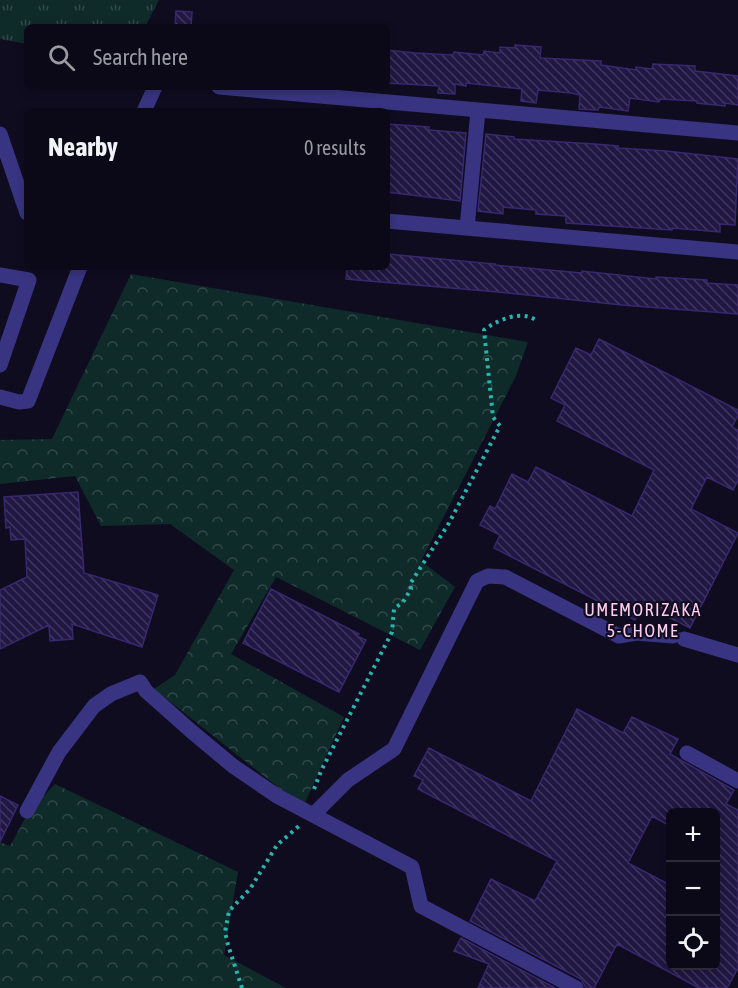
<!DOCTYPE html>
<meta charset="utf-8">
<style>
:root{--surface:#0b0918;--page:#141221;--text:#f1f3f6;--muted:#9a9aa2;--line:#2b2a37}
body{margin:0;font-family:"Asap Condensed",sans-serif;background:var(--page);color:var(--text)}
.controls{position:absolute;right:18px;bottom:18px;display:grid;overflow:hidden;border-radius:9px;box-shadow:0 3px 9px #0003}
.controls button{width:54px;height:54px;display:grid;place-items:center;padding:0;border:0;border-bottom:2px solid var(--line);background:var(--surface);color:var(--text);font:30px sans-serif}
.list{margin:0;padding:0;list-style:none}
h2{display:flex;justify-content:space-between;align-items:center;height:78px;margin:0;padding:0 24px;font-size:26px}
h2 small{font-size:20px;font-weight:400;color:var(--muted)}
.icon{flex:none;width:33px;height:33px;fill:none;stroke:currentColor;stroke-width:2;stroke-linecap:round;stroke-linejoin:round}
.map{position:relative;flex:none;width:738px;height:988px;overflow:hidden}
.search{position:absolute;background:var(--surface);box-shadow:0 3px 9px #0003;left:24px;top:24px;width:366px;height:66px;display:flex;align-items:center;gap:15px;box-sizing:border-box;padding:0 21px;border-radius:9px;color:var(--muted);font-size:22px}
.panel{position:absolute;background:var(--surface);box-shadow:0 3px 9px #0003;left:24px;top:108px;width:366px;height:162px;border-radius:9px}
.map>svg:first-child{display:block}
</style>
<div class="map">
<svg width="738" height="988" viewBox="0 0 738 988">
<defs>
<pattern id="grass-tufts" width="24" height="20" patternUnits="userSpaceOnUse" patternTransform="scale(1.5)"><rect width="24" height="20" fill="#0e2a29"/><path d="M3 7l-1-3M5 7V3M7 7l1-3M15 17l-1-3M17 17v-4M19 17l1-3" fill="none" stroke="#304849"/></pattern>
<pattern id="forest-crowns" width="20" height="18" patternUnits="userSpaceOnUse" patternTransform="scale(1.5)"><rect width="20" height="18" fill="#0e2a29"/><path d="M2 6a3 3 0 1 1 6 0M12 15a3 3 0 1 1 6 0" fill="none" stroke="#304849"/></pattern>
<pattern id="building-back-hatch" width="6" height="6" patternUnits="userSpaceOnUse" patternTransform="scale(1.5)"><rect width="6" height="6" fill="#201742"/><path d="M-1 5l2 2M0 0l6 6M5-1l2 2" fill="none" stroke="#3f375e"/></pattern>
</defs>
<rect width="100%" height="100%" fill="#0f0c20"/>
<path fill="url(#grass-tufts)" d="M0 0H159L145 27H27V44L0 39Z"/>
<path fill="url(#forest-crowns)" d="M131 274 528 342 516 376 421 561 455 587 420 650 276 577 231 654 344 717 303 807 154 689 175 675 234 570 170 524 101 526 75 476 0 484V440L52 439Z
M55 784 238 872 224 955 286 988H0V842L10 846 28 813Z"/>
<path fill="url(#building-back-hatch)" stroke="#37286f" stroke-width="1.5" fill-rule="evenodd" d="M176 11 192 12 191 27H175Z
M515 45 541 47 540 58 601 61V65L636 70V67L652 69 653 64 695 66V71L738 76V105L725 103V106L697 103V101L660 99 659 102 630 98 628 111 599 107 598 110 579 109 580 95 571 93 538 90 536 103 521 101 522 89 466 83V86L455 84V94L438 93 439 86 387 83V50L415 53 453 55 454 52 483 55 484 51 500 53V47L515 48Z
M387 124 429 127V130L466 133 460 201 387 192Z
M486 134 514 137V139L595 144 618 146V148L666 151 738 159 735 225 720 224V232L672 228V230L566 223V216L536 214V210L503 207V214L478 211Z
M387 254 495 264 494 265 582 273V271L656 279V277L707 280V283L738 285V314L622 305 498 292 346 279 347 267H387Z
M599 339 738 410V415L732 427 738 430V480L733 490 707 477 691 509 738 533 690 628 643 604 635 620 494 548 500 535 480 525 490 506 495 509 512 474 528 482 536 467 632 516 654 470 557 421 565 405 551 398 576 348 591 355Z
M78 492 84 573 158 595 142 647 72 624 73 639 50 641 49 625 0 649V590L27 577 25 539 11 540 10 527 6 528 4 497Z
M271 589 359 634 357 636 366 640 339 692 243 643Z
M577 709 623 733 632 717 678 739 670 754 734 790 726 804 738 810V968L727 988H699L617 944 594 988H586L581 979 470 921 491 879 535 901 557 861 418 789 423 780 414 776 429 748 531 801ZM670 813H716V966H670V885L628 863 652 816 670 826Z
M0 796 18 805 0 842Z
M461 938 555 988H478L489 964 454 951Z"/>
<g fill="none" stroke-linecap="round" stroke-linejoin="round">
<path stroke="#28b5af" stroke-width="4" stroke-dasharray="3 4.5" stroke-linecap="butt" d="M314 789 321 771 392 632 394 609 403 602 411 589 410 584 449 523 500 426 493 417 484 330C497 320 522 309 537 321
M242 988 228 945 225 932 229 911 250 889 277 845 299 826"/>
<path stroke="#383481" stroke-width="15" d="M219 87 738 133
M144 111 155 87
M0 134 27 213
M387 221 738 252
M467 228 478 111
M0 275 29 280 0 365
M0 397 19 402 28 401 80 267
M684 639 738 655
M687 753 738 781
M27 811 59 752 94 706 111 694 140 682 146 691 191 731 233 766 277 796 412 867 421 906 576 988
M314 814 348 780 394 749 477 581 488 576 505 577 619 636 636 633 673 636"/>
</g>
<g text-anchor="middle" stroke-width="4.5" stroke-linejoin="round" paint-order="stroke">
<g font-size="18" letter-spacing="1.5" fill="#ffccec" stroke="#0f0c20">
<text x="643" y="616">UMEMORIZAKA<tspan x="643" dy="21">5-CHOME</tspan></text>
</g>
</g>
</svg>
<div class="controls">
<button>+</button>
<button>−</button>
<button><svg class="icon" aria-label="locate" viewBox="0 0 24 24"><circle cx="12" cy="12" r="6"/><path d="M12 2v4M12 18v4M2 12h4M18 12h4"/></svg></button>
</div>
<div class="search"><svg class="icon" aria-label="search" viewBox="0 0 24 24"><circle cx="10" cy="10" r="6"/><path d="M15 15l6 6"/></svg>Search here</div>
<section class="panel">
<h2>Nearby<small>0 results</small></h2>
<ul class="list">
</ul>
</section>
</div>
